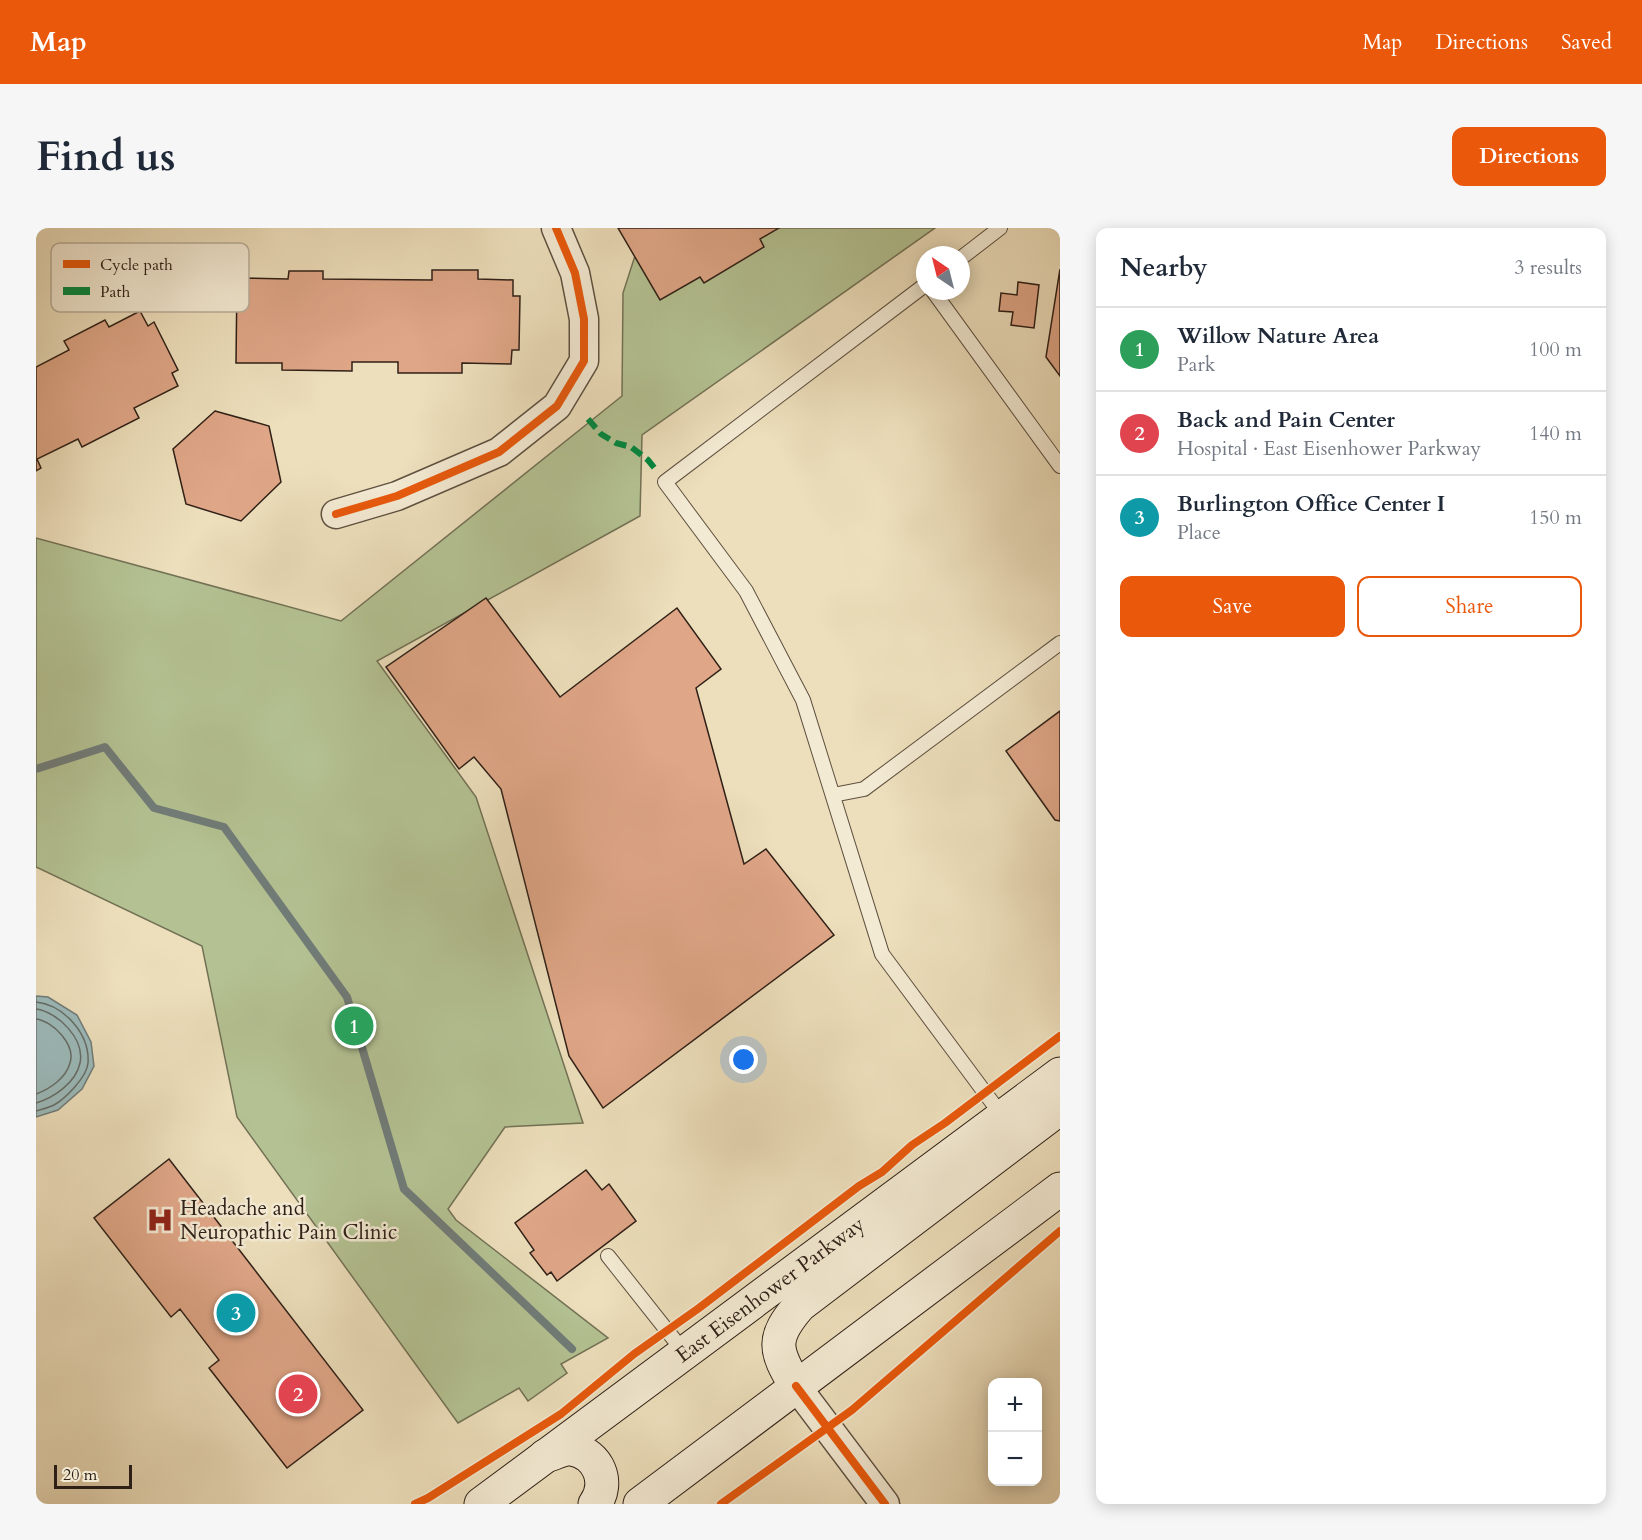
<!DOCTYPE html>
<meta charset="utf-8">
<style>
:root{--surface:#fff;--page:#f6f6f7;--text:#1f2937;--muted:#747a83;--line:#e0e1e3;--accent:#ea580c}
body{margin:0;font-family:Cardo,serif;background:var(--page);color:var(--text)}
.controls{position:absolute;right:18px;bottom:18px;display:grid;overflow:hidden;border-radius:12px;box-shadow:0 3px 15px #0003}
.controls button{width:54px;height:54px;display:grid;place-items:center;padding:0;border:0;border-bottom:2px solid var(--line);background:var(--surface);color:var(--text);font:30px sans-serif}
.compass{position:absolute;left:880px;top:18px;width:54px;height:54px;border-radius:50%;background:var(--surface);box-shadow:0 3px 15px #0003;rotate:325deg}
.scale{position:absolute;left:18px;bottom:15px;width:78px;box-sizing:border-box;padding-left:6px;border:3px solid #2f2017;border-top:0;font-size:16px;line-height:21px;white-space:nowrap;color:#2f2017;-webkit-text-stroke:4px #f3ead3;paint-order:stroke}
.you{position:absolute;left:708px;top:832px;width:21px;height:21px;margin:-15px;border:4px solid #fff;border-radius:50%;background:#1a73e8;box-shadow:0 0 0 9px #1a73e833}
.badge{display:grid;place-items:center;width:39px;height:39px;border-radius:50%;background:var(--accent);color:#fff;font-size:20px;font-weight:700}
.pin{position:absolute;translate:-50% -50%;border:3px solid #fff;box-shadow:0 2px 6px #0006}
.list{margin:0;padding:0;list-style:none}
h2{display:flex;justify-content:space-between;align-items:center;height:78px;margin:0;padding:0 24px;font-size:26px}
h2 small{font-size:20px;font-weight:400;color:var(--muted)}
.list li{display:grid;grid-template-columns:39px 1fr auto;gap:18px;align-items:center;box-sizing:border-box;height:84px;padding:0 24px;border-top:2px solid var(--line)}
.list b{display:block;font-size:22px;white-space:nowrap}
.list p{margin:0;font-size:20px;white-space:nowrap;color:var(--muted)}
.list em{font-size:20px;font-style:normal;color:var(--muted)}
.actions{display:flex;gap:12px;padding:18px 24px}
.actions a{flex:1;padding:14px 0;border:2px solid var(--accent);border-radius:12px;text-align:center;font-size:21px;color:var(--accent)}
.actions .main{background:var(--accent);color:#fff}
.map{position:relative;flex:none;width:1024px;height:1276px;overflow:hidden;border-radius:12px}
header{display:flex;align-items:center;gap:36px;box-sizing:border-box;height:84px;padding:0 30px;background:var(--accent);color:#fff}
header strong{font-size:28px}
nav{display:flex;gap:33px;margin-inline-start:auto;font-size:21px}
.intro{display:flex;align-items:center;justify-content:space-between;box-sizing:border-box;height:144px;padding:0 36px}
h1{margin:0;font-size:42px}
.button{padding:15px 27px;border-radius:12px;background:var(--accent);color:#fff;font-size:21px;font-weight:700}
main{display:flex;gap:36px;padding:0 36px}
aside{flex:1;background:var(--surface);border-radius:12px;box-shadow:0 3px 15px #0003}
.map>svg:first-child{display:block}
</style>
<header>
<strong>Map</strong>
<nav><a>Map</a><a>Directions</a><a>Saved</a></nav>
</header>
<div class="intro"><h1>Find us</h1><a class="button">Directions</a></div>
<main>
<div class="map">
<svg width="1024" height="1276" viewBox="0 0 1024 1276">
<rect width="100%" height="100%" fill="#eddfbc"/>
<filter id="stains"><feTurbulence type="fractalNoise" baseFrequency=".00333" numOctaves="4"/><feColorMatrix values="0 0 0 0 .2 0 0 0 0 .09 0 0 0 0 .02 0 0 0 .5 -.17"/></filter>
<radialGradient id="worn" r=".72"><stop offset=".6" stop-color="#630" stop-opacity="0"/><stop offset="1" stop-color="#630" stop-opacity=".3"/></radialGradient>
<path fill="#b4c293" stroke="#727155" stroke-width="1.5" d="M608 0H899L606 207 604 288 341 433 440 569 547 895 469 899 412 981 420 992 572 1110 525 1136 531 1145 492 1173 483 1160 422 1195 201 889 166 718 0 639V310L305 393 586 168 587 65Z"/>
<path fill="#9cbaba" stroke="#707c79" stroke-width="1.5" d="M0 768 12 769 41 787 55 814 58 838 46 861 22 882 0 889Z"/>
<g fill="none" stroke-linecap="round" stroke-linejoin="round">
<path stroke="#666d68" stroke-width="1.5" d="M0 774C28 777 54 806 52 835 51 849 29 871 18 877 12 880 6 881 0 883
M0 781C22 784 49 811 44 835 40 855 17 870 0 875
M0 791C17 793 40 817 34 835 30 850 14 861 0 866"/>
<path stroke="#707c79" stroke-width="8" d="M0 541 69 519 118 580 188 599 311 769 368 961 536 1121"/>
</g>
<path fill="#dfa687" stroke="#2f2017" stroke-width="1.5" d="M582 0H743L724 11 728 19 668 55 664 49 624 72Z
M1024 41V148L1010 129Z
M396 42H442V51L477 52V68H484L483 122H476L475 136 426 135V145H362V134H316V143L246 142V135H200L201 50 252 51 253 43H287V51L396 52Z
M982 54 1003 57 998 100 975 97 977 84 963 83 965 65 981 67Z
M104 83 112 98 118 94 142 142 136 145 142 158 98 180 103 190 46 219 42 211 1 231 5 240 0 243V139L33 122 28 113 69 92 73 99Z
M179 183 233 198 245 254 205 293 150 276 137 221Z
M450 370 524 469 641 380 685 441 660 460 708 636 730 621 798 707 567 880 533 828 465 561 438 529 423 541 350 439Z
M1024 483V593L1019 592 970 523Z
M133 931 327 1182 251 1240 173 1140 183 1132 144 1081 135 1089 58 990Z
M550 942 566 962 573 956 600 993 521 1053 515 1044 511 1047 494 1025 498 1022 479 995Z"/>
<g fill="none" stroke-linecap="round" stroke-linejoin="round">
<defs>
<path id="lane" d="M925 30 964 0
M889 57 629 254 710 363 767 472 846 726 967 889
M897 63 1024 238
M797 567 828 561 1024 415
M572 1028 648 1124"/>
<path id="street" d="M300 286 361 268 463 224 521 178 548 133V91L539 45 520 0
M760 1158 849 1276"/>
<g id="secondary">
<path d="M760 1158C738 1122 735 1110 764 1077L1024 880"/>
<path d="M509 1228C517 1226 529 1220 536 1221 563 1226 574 1255 559 1276"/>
<path id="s1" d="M445 1276 1024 846"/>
<path d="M604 1276 1024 961"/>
</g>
</defs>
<use href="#lane" stroke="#5e5040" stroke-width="16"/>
<use href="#street" stroke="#5e5040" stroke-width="31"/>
<use href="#secondary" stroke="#2f2017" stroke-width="35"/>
<use href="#lane" stroke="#f3ead3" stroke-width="14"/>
<use href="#street" stroke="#f3ead3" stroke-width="28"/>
<use href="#secondary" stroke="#f3ead3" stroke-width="33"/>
<path stroke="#00873e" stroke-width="6" stroke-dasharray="12 6" stroke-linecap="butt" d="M552 191 565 206 580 215 595 219 612 232 621 243"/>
<defs>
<path id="cycleway" d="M300 286 361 268 463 224 521 178 548 133V91L539 45 520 0
M760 1158 849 1276
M379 1276 392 1270 525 1186 598 1126 663 1080 823 958 846 944 876 917 909 895 1024 808
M685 1276 816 1182 1024 1003"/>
</defs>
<use href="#cycleway" stroke="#f3ead3" stroke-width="11"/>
<use href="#cycleway" stroke="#e8590c" stroke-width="8"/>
</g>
<defs>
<symbol id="hospital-bare" viewBox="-9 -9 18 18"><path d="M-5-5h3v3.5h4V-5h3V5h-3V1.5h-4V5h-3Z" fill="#8f2418" stroke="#f3ead3" stroke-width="2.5" paint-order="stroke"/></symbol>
</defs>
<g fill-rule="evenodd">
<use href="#hospital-bare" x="105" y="973" width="38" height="38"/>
</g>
<g text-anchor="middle" stroke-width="5" stroke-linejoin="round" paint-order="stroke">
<g font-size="21" fill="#2f2017" stroke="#f3ead3" text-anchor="start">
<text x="144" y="987">Headache and<tspan x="144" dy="24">Neuropathic Pain Clinic</tspan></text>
</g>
<g font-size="21" fill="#2f2017" stroke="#f3ead3">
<text dy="7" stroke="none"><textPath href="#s1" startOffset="360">East Eisenhower Parkway</textPath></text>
</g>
</g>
<rect x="15" y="15" width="198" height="69" rx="9" fill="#f3ead3" stroke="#b8ad9b" stroke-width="1.5"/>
<rect x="27" y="32" width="27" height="8" fill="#e8590c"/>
<rect x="27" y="59" width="27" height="8" fill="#00873e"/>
<g font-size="16" fill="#2f2017">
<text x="64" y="42">Cycle path</text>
<text x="64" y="69">Path</text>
</g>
<rect width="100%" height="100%" filter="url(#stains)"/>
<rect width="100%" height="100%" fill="url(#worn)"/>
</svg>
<div class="controls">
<button>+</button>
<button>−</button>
</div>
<svg class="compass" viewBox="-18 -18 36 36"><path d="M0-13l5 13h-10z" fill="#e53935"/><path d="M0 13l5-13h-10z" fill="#747a83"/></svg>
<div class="scale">20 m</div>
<div class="you"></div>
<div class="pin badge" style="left:318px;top:798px;background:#2e9e5b">1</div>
<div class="pin badge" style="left:262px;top:1166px;background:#e0444e">2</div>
<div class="pin badge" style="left:200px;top:1085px;background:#0f9aa8">3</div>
</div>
<aside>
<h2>Nearby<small>3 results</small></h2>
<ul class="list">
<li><span class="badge" style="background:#2e9e5b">1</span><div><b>Willow Nature Area</b><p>Park</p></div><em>100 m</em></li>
<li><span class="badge" style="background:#e0444e">2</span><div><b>Back and Pain Center</b><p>Hospital · East Eisenhower Parkway</p></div><em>140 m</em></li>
<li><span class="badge" style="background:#0f9aa8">3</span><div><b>Burlington Office Center I</b><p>Place</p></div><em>150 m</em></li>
</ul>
<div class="actions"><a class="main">Save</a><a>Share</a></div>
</aside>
</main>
